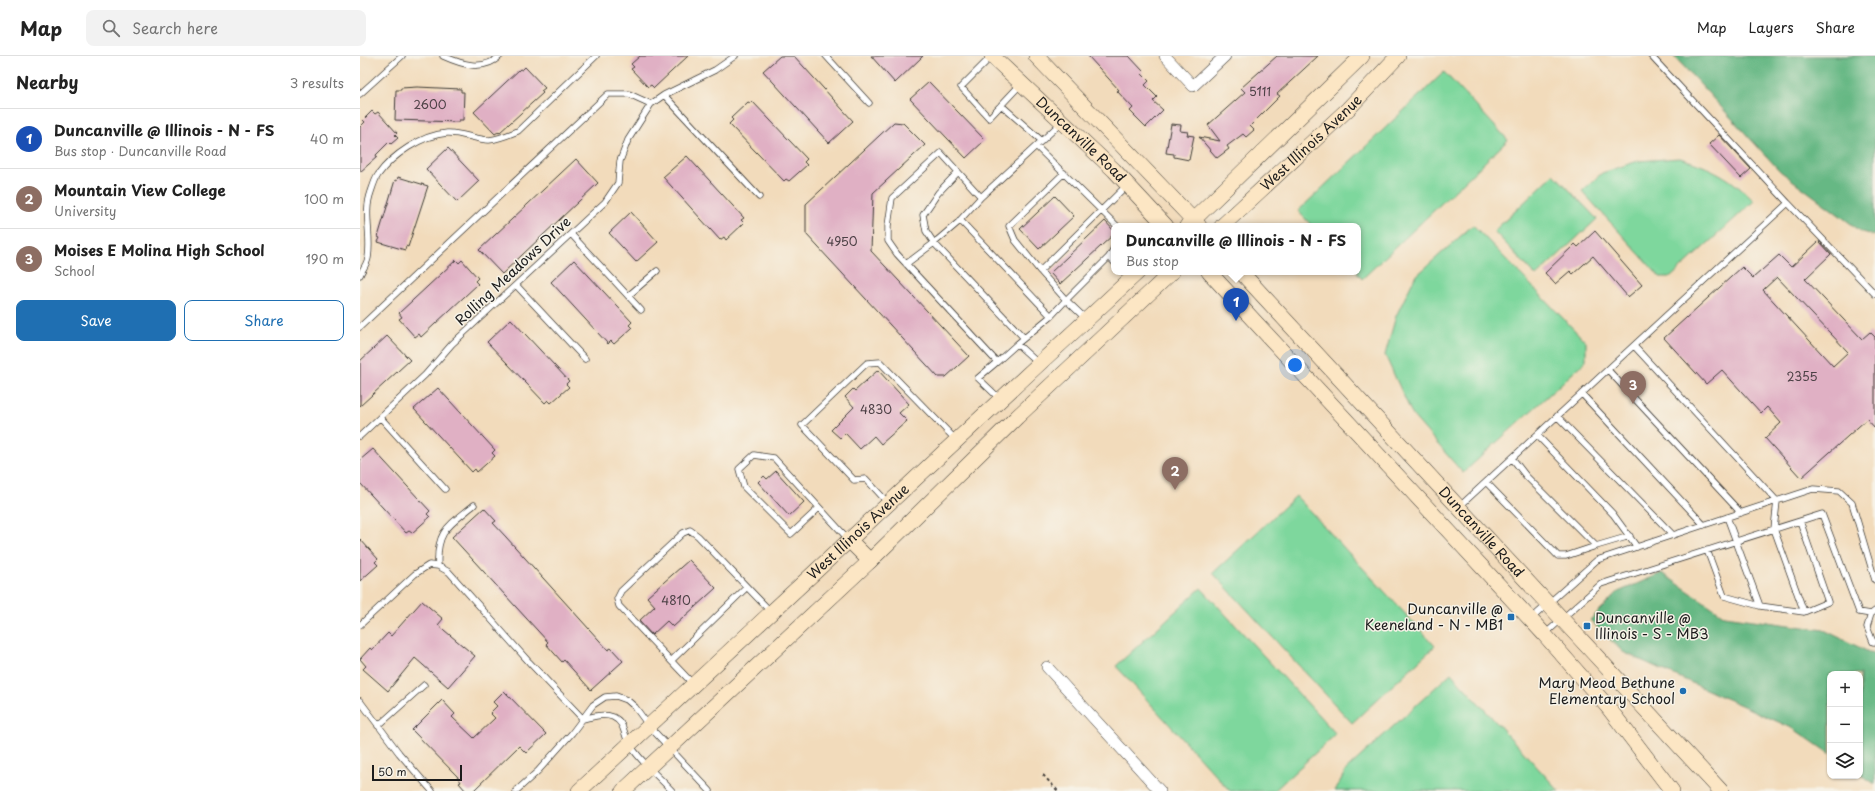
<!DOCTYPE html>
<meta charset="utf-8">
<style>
:root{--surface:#fff;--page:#f2f2f2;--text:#222;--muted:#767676;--line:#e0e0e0;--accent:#1f6fb2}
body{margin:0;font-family:"Playpen Sans",sans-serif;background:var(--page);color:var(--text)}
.controls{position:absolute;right:12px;bottom:12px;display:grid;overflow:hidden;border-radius:8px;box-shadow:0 1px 3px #0004}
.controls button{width:36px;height:36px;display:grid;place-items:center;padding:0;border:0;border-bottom:1px solid var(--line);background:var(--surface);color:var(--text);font:20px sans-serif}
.scale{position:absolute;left:12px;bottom:10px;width:90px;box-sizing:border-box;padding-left:4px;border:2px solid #1c1c1c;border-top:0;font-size:11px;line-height:14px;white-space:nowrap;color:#1c1c1c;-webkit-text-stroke:3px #f7f3e8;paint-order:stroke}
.you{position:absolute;left:935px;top:309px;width:14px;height:14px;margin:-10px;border:3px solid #fff;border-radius:50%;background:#1a73e8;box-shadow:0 0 0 6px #1a73e833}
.badge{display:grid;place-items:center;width:26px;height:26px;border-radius:50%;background:var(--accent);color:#fff;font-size:13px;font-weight:700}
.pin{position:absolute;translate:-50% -33px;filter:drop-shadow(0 1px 2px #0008)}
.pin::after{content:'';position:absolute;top:21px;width:14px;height:12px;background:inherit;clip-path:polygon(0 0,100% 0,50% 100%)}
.popup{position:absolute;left:751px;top:167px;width:250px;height:52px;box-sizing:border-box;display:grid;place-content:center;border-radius:8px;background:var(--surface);filter:drop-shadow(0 1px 3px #0005);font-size:13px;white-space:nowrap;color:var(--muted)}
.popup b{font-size:15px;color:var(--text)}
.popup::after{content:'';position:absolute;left:50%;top:100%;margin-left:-8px;border:8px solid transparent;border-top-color:var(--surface)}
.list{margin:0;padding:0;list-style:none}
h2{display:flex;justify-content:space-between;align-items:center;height:52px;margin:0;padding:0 16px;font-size:17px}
h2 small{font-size:13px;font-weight:400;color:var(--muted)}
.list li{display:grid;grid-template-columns:26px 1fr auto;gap:12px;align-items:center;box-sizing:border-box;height:60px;padding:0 16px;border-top:1px solid var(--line)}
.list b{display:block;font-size:15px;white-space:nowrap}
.list p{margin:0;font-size:13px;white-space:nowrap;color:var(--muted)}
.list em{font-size:13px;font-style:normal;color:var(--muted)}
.actions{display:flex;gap:8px;padding:12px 16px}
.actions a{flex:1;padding:9px 0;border:1px solid var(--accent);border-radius:8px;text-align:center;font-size:14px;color:var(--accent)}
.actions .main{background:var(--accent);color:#fff}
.icon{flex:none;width:22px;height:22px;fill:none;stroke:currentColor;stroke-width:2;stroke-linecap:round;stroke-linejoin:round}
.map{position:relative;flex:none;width:1515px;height:735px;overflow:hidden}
header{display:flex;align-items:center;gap:24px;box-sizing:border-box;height:56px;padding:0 20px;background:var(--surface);border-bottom:1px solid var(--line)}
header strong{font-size:19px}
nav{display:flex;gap:22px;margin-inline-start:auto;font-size:14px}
.search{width:280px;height:36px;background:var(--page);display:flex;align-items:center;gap:10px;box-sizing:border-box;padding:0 14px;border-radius:8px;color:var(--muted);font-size:15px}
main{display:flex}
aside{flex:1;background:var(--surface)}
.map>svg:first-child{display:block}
</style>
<header>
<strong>Map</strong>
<div class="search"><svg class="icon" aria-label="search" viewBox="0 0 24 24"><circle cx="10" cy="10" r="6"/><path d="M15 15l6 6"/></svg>Search here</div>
<nav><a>Map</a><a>Layers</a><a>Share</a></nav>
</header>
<main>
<aside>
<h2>Nearby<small>3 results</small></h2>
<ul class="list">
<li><span class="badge" style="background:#1a4fb4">1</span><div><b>Duncanville @ Illinois - N - FS</b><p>Bus stop · Duncanville Road</p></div><em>40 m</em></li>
<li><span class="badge" style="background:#8d6e63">2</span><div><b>Mountain View College</b><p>University</p></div><em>100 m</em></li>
<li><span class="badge" style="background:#8d6e63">3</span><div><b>Moises E Molina High School</b><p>School</p></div><em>190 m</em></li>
</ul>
<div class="actions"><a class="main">Save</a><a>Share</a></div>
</aside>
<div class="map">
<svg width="1515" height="735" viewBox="0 0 1515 735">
<rect width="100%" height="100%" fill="#f7f3e8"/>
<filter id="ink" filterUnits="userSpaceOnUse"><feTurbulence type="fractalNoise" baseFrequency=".025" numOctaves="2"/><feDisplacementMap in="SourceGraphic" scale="8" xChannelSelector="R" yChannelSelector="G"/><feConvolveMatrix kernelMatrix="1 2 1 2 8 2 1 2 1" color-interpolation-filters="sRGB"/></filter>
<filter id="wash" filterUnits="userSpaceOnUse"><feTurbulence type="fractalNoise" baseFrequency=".012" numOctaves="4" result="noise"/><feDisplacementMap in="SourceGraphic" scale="16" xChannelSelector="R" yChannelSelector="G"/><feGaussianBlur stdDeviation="0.9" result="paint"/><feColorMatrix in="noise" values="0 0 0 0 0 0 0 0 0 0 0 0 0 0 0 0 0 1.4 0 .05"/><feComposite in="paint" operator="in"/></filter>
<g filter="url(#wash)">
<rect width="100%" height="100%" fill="#f2dbbb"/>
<path fill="#7ed79d" stroke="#4d7a5c" d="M1084 16 1148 84 1002 223 996 216H998V170H952L938 155Z
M1320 102C1352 112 1370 121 1394 145L1311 221H1300L1222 135 1242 117 1278 105Z
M1194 118 1237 163 1176 220 1134 175Z
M1113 169 1226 286V305L1103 417 1053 360 1025 299 1036 260 1055 221Z
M936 440 1075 590 992 667 853 517Z
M841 532 976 678 914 735H870L756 610Z
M1091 617 1199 735H975L986 714Z"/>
<path fill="#66b884" stroke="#416a50" d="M1314 0H1515V180L1502 176 1420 115Z
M1302 517 1365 560 1464 574 1515 599V728L1500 718V618H1470V698L1434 673 1263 596 1230 564 1258 536Z"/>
<g id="blocks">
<path fill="#e0b0c4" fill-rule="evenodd" d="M280 0H328L294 32 291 29 288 31 271 13 274 11 271 8Z
M420 0H434L493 65 469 87 403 15Z
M511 0H563L535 27Z
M728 0H769L783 15 781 17 789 25 785 29 797 41 793 45 803 54 786 71 770 55 773 52 757 35 759 34Z
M917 0H958L917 38 920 40 890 70 894 74 886 81 883 78 867 90 869 93 857 102 839 81 860 85 848 69 885 36 881 32Z
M165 11 185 32 181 35 183 37 139 77 138 76 135 78 114 56 160 13 162 14Z
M569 26 625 84 606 102 550 43Z
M57 31 101 33V36H104L103 64H99V66L35 64 36 34H41V32Z
M392 45 447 103 444 106 447 109 429 125 426 123 424 125 369 68 373 64 371 62 388 46 390 47Z
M12 55 15 58 18 56 37 77 35 79 38 82 31 88 29 86 16 99 17 101 0 116V71L5 66 3 64Z
M534 66 543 67 565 89 513 137 511 195 609 300 586 321H578L446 178V148Z
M811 68 821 69 820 75 828 76 827 79 834 80 829 104 814 101V98L806 97Z
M1359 79 1391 113 1381 122 1349 88Z
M88 92 119 125 97 146 66 113Z
M327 100 384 162 381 164 384 167 366 184 364 181 360 184 303 121Z
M216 103 238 127 142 218 119 194Z
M38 121 68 130 48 191 46 190 45 194 18 186 20 182 18 181 35 124 37 125Z
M695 140 714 160 679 193 660 173Z
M271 156 298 186 276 206 249 177Z
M745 165 754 175V178L700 228 690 217Z
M1235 175 1282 229 1268 241 1233 200 1213 218 1210 215 1195 228 1185 217 1215 188 1218 191Z
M1459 185 1471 198 1445 223 1502 283 1510 276 1515 281V372L1507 363 1441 422 1405 382 1421 367 1407 351 1401 357 1362 314 1346 328 1304 282 1382 211 1393 222 1419 199 1431 211ZM1417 221 1488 296 1473 310 1403 234Z
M96 204 99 207 102 204 118 222 115 225 118 228 61 281 59 278 55 281 39 263 42 261 39 257Z
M214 204 272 266 269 269 272 272 254 288 251 285 248 288 191 226Z
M151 263 209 325 206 328 209 331 191 347 188 344 185 347 127 286Z
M27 280 50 304 0 350V305Z
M518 314 549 348 539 357 547 365 521 388 514 380 500 393 485 377 480 382 471 374 494 351 485 341 493 333 495 335Z
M78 332 135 394 132 397 135 400 117 416 115 413 112 416 54 353Z
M13 393 70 455 67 458 70 461 52 477 49 475 46 477 0 427V404Z
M416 415 444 446 429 460 398 426 404 420 407 423Z
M124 452 136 465 133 467 146 481 248 594 251 592 263 605 231 634 204 604 202 606 186 588 188 586 92 481Z
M0 483 18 503 15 506 18 509 0 525Z
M329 504 356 532 313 571 307 565 292 579 279 565 295 550 287 541Z
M62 545 83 563 78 569 115 600 88 631 55 602 28 635 3 613 6 610 0 603 10 592 12 594 28 577 31 580Z
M144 635 186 678 166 697 159 690 113 735H106L99 727 101 726 97 720 52 674 82 644 95 658 92 661 114 682 135 662 130 657 137 650 133 646Z"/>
</g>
</g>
<g filter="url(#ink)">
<use href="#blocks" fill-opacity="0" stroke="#3c3934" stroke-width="1"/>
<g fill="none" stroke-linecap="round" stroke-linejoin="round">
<defs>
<path id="lane" d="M83 0C101 8 123 16 140 0
M466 0 509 47
M632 0 601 31 629 62 661 28
M0 38 42 0
M304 39 399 141
M641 49 682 85
M676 90 757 170
M598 116 578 137 563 159 566 175 574 187 664 282
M621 141 702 66
M1428 147 1515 238
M211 178 281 254
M754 192 749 201 754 206
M546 208 574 187 601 164
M680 215 655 184 649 170 704 117
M0 219C2 214 7 208 8 202 12 181 3 157 11 136 13 130 15 123 18 119 32 99 62 79 87 77 101 76 115 84 129 84 139 83 148 79 158 75L236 0
M156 229 225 303
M268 240 297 215
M691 260 706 244 680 215 767 129
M726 263 706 244 749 201
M0 271 248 38H269L291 48
M1274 290 1417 445 1414 473 1444 556 1400 550 1364 540 1347 494
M637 306 657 288
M1248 314 1381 457
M1222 338 1344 469
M640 343 618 322 637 306 537 198 528 185V170L532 142 581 97 621 141 600 164 691 260 657 288 678 307
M1197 360 1313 479
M20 361 85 433
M1177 379 1253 458 1277 491
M0 380 65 319 92 288 245 146 258 127 260 105 268 84 291 48 304 39 355 14 375 0
M1152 402 1166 420 1236 490 1270 480
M1126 426 1198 500H1206L1236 490
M528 447 506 423 494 424 442 369 507 307 520 306 596 384
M1100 450 1428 147 1291 0
M459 452 431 478 384 431 379 413 394 399 414 402 489 484
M1367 461 1400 550
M1440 465 1468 546 1444 556
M78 510C76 474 89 470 114 449
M1515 555 1511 558 1507 571 1513 586H1515
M1171 563 1237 504 1453 433 1479 435 1492 447 1515 524
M0 569 55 518 69 509 78 510 89 516 169 606 223 663
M1185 578 1241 528 1462 458 1499 556 1511 558
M311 605 387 531
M333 628 259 550 257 543 261 535 323 477 330 474 338 480 411 556
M0 645 39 697 72 735
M223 663C232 661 243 657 253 661 266 667 263 680 270 689 281 706 298 720 312 735
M18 670 64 629
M156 735 178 715 212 677 233 649 245 641 256 640 267 644 275 651 289 670 350 735"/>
<path id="street" d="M805 0 833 30 865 0
M687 611 800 735"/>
<g id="secondary">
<path id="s1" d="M632 0 754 114 806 170"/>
<path d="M676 0 839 170"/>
<path d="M827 170 1002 0"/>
<path id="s2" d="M862 170 988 53 1038 0"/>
<path d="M849 216 1184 578 1247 650 1312 735"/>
<path id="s3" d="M881 216 1361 735"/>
<path d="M489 484 510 505"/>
<path id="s4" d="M219 735 778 216"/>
<path d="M263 735 510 505 657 361 812 216"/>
</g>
</defs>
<use href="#lane" stroke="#3c3934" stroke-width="7"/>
<use href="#street" stroke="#3c3934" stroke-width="12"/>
<use href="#secondary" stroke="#3c3934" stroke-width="16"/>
<path stroke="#3c3934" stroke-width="2" stroke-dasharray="3 3" stroke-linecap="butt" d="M683 719 698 735"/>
<use href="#lane" stroke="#fff" stroke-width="5.5"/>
<use href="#street" stroke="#fff" stroke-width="11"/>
<use href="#secondary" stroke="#fce6c4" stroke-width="15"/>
</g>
</g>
<g fill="#1f6fb2" stroke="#f7f3e8" stroke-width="1.5">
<rect x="1147" y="557" width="8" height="8" rx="2"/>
<rect x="1223" y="566" width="8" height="8" rx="2"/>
<circle cx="1323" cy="635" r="4"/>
</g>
<g text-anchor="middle" stroke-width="3" stroke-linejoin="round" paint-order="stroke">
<g font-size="12" fill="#4d4146">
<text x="900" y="40">5111</text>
<text x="70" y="53">2600</text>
<text x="482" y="190">4950</text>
<text x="1442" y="325">2355</text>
<text x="516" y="358">4830</text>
<text x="316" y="549">4810</text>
</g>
<g font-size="14" fill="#1c1c1c" stroke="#f7f3e8">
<text dy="5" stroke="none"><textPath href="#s1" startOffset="122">Duncanville Road</textPath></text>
<text dy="5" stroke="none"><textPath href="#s2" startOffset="122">West Illinois Avenue</textPath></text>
<text transform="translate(153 215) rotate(-43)" y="5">Rolling Meadows Drive</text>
<text dy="5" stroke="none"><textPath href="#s4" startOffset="381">West Illinois Avenue</textPath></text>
<text dy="5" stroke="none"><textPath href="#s3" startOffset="354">Duncanville Road</textPath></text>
</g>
<g font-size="14" fill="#1c1c1c" stroke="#f7f3e8" text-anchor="end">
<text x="1143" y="558">Duncanville @<tspan x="1143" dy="16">Keeneland - N - MB1</tspan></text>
<text x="1235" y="567" text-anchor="start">Duncanville @<tspan x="1235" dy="16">Illinois - S - MB3</tspan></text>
<text x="1315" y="632">Mary Meod Bethune<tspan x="1315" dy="16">Elementary School</tspan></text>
</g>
</g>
</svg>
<div class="controls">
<button>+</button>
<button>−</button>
<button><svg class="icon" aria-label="layers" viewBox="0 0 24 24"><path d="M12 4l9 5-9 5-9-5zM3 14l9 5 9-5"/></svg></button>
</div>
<div class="scale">50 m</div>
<div class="you"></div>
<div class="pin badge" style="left:876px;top:265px;background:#1a4fb4">1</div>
<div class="popup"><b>Duncanville @ Illinois - N - FS</b>Bus stop</div>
<div class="pin badge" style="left:815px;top:434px;background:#8d6e63">2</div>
<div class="pin badge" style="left:1273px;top:348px;background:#8d6e63">3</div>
</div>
</main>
